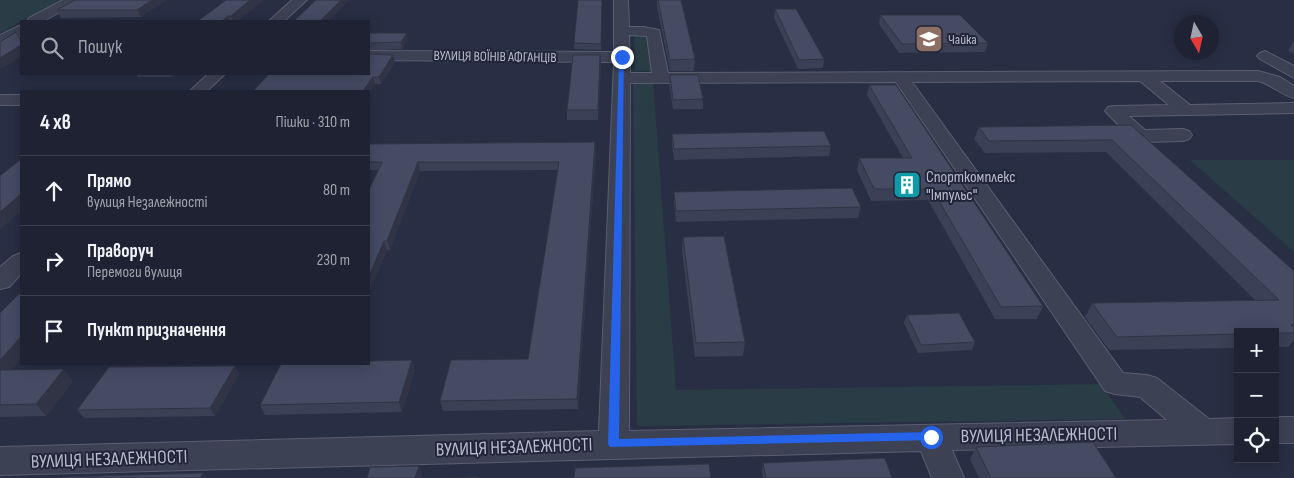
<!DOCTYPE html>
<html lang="uk">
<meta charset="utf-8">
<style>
:root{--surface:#1e2233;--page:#2b2f3f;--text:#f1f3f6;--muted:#a1a4ac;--line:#3c3f4e}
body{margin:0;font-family:"Sofia Sans Condensed",sans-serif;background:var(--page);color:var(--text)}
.controls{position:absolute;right:15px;bottom:15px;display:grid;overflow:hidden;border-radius:0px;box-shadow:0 2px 12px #0003}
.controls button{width:45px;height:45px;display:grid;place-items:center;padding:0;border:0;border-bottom:1px solid var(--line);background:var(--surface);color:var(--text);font:25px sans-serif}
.compass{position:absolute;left:1174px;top:15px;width:45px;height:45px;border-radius:50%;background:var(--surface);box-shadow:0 2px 12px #0003;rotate:171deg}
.stop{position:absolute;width:15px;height:15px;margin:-11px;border:4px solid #2563eb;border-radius:50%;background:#fff}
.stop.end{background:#2563eb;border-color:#fff;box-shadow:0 1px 5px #0008}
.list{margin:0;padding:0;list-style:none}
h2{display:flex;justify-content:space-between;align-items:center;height:65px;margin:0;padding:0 20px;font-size:21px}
h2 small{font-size:16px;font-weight:400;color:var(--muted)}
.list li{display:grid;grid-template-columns:32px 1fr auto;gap:15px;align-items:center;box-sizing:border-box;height:70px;padding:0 20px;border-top:1px solid var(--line)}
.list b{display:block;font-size:19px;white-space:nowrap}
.list p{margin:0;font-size:16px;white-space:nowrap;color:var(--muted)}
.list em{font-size:16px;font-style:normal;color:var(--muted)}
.icon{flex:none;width:28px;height:28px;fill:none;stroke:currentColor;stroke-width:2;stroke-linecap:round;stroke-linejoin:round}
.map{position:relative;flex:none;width:1294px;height:478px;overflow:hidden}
.search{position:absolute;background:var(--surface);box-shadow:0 2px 12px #0003;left:20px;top:20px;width:350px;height:55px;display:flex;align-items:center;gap:12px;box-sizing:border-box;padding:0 18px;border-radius:0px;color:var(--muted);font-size:19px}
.panel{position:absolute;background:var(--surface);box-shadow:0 2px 12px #0003;left:20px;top:90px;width:350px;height:275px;border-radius:0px}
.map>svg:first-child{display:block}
</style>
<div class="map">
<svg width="1294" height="478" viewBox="0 0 1294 478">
<rect width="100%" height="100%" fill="#282e44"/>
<path fill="#2a3c45" d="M0 0H60L0 33Z
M634 33 649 34 653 71H635Z
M633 81H653L676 390 1101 384 1125 419 637 426Z
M1191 160H1294V252L1190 160Z"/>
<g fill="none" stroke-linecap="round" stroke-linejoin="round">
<defs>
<path id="minor" d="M63 0H80L44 21H27L29 18Z
M292 0H307L284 21H269Z
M614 0H628L629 27H644L659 30 668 73 1258 71 1280 77 1294 86V98C1281 95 1271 84 1258 81H1160L1190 105 1294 103V113L1129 116 1145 130 1183 129 1189 131 1192 135 1189 139 1183 141 1140 142 1133 140 1105 111 1108 107 1114 106 1169 105 1140 81 912 82 1123 373 1147 375 1157 378 1209 419 1238 418V444L952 450 964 478H932L921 451 0 475V447L599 431 614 62 369 60V51L614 52ZM629 35 647 36 652 73H630ZM896 82 1105 391 1115 394 1140 397 1167 420 629 431 630 83Z
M21 25V35L0 45V35Z
M1265 51 1294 66V78L1260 59 1257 56 1260 53Z
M208 74H225L207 91H190Z
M0 95H21V105H0Z
M21 253V274L9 287 0 289V267L13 256Z
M1275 417H1294V443H1275Z"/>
</defs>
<use href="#minor" stroke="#5b5e71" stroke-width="2"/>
<use href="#minor" fill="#3c4153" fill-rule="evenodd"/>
</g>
<path fill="#3a4055" d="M166 0 141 17 61 18 57 10Z
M226 0H263L237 21H198Z
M602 0 601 50 574 49V43Z
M657 0H681L695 59 694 71H670L657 6Z
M775 9 824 59 823 68 798 69 774 18Z
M880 15 988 43 985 52 899 53 879 24Z
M369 33 408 40 402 49 369 50Z
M1293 42H1294V54L1288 51Z
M600 55 601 64 598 120H567V110Z
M395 62 381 84H375L369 94V91L269 74Z
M136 74H175L172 77H138Z
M670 75 703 99V109H673L669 85Z
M869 85 1043 306 1037 319H995L928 200 871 201 857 170 859 158H903L867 95Z
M1131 125 1294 271V340L1288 347H1275V332H1238V348L1109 350 1085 317 1092 303 1255 300 1106 152 985 153 974 139 979 127Z
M672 134 831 146 829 156 674 160 672 144Z
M369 144 596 151 578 409 443 411 440 401 528 359 558 170 420 171 390 250H387L369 292V190L378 170H369Z
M674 192 861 207 858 218 676 222 674 202Z
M683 237 745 342 743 356 695 357 682 251Z
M0 313 11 370 73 381 46 416 0 417Z
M907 315 975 342 972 350 918 353 904 323Z
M415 370 402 412 265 415 260 405Z
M239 374 215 416 84 418 77 410Z
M976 447 1116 478H979L970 459Z
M763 463 892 478H763L762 471Z"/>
<path fill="#303445" d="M152 0H166L141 17 137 10Z
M250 0H263L237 21H233L231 16Z
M341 0H349L329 21H320Z
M228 16 230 21H222Z
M407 33 408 40 402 49 401 42Z
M21 45V57L0 70V58Z
M393 55 395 62 381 84 379 77Z
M600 55 601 64 598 120V110Z
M170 74H175L172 77Z
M373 77 375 84 369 94V91H363Z
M595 142 596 151 578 409 577 399Z
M418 162 420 171 390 250 387 241Z
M21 194V211L0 230V212Z
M384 241 387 250 369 292V276Z
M21 337V359L1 382 0 381V360Z
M412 360 415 370 402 412 399 402Z
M235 366 239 374 215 416 210 408Z
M64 369 73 381 46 416 36 404Z
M419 466 423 478H415Z
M203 473 206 478H200Z"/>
<path fill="#444b63" stroke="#303445" d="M75 0H152L137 10H57Z
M226 0H250L231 16H228L222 21H198Z
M316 0H341L320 21H294Z
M578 0H602L601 44 574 43Z
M658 0H681L695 59 670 60Z
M775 9H796L824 59 799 60Z
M880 15H960L988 43 902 44Z
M16 32 21 41V45L0 58V42Z
M369 33H407L401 42 369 43Z
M369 54 393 55 379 77H373L363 91H253L269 74H369Z
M573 55H600L598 110H567Z
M670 75H698L703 99 673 100Z
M869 85H896L1043 306 1001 307 932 189H874L859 158H912Z
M1131 125 1294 271V324L1291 325 1294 327V333H1275V332H1238V334L1117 337 1092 303 1279 300 1112 140 989 141 979 127Z
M824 131 831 146 674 149 672 134Z
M595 142 577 399 440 401 451 360 528 359 559 162H418L387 241H384L369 276V190L382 162H369V144Z
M21 159V194L0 212V176Z
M852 188 861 207 676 211 674 192Z
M724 236 745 342 696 343 683 237Z
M21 292V337L0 360V313Z
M959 313 975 342 921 345 907 315Z
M412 360 399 402 260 405 281 364H369V361Z
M235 366 210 408 77 410 109 367Z
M64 369 36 404 0 405V370Z
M1093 442 1116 478H991L976 447Z
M885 458 892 478H766L763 463Z
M709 464 711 478H574L575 468Z
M419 466 415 478H367L370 467Z
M203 473 200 478H62L63 477Z
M478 477V478H451Z"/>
<path fill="#2563eb" d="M622 55 624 57 619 439 931 432 937 437 935 440 610 447 608 444 619 57Z"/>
<defs>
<symbol id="school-square" viewBox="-11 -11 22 22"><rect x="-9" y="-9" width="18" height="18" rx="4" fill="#8d6e63" stroke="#212539"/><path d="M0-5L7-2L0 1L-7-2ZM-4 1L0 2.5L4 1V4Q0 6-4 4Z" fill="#fff"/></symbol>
<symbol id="building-square" viewBox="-11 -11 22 22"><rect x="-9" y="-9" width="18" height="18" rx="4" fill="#0f9aa8" stroke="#212539"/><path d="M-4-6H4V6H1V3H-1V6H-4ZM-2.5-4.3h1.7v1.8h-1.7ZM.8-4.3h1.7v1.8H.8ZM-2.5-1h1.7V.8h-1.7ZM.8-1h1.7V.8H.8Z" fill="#fff"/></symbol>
</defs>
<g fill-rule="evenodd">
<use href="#school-square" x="913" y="23" width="32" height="32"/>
<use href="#building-square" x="891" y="169" width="32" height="32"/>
</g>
<g text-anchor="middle" stroke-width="4" stroke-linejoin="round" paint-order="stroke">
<g font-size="14" fill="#babdcd" stroke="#212539" text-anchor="start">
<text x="948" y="44">Чайка</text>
</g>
<g font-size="14" fill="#babdcd" stroke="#212539">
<text transform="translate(495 56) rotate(1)" y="5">ВУЛИЦЯ ВОЇНІВ АФГАНЦІВ</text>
</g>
<g font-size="16" fill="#babdcd" stroke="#212539" text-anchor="start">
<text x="926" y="182">Спорткомплекс<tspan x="926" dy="18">"Імпульс"</tspan></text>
</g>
<g font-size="19" fill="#babdcd" stroke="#212539">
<text transform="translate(1039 434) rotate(-1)" y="7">ВУЛИЦЯ НЕЗАЛЕЖНОСТІ</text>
<text transform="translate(514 446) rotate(-2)" y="7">ВУЛИЦЯ НЕЗАЛЕЖНОСТІ</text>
<text transform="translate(109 458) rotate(-2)" y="7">ВУЛИЦЯ НЕЗАЛЕЖНОСТІ</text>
</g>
</g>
</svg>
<div class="controls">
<button>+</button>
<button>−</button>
<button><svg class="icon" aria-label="locate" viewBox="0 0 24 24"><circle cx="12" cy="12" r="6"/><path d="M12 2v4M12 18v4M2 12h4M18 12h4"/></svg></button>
</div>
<svg class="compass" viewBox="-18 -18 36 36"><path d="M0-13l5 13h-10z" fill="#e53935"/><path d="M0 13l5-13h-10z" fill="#a1a4ac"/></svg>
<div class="stop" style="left:931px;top:437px"></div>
<div class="stop end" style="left:622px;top:57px"></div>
<div class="search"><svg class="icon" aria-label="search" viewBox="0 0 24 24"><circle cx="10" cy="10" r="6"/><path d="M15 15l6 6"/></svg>Пошук</div>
<section class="panel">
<h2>4 хв<small>Пішки · 310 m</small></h2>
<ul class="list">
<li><svg class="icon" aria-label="ahead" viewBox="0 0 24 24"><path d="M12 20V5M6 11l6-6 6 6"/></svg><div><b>Прямо</b><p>вулиця Незалежності</p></div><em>80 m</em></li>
<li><svg class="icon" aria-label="right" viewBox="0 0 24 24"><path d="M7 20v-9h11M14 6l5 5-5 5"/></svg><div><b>Праворуч</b><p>Перемоги вулиця</p></div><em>230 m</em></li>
<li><svg class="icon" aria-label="arrive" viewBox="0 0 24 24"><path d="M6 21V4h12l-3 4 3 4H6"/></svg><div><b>Пункт призначення</b></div></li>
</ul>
</section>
</div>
